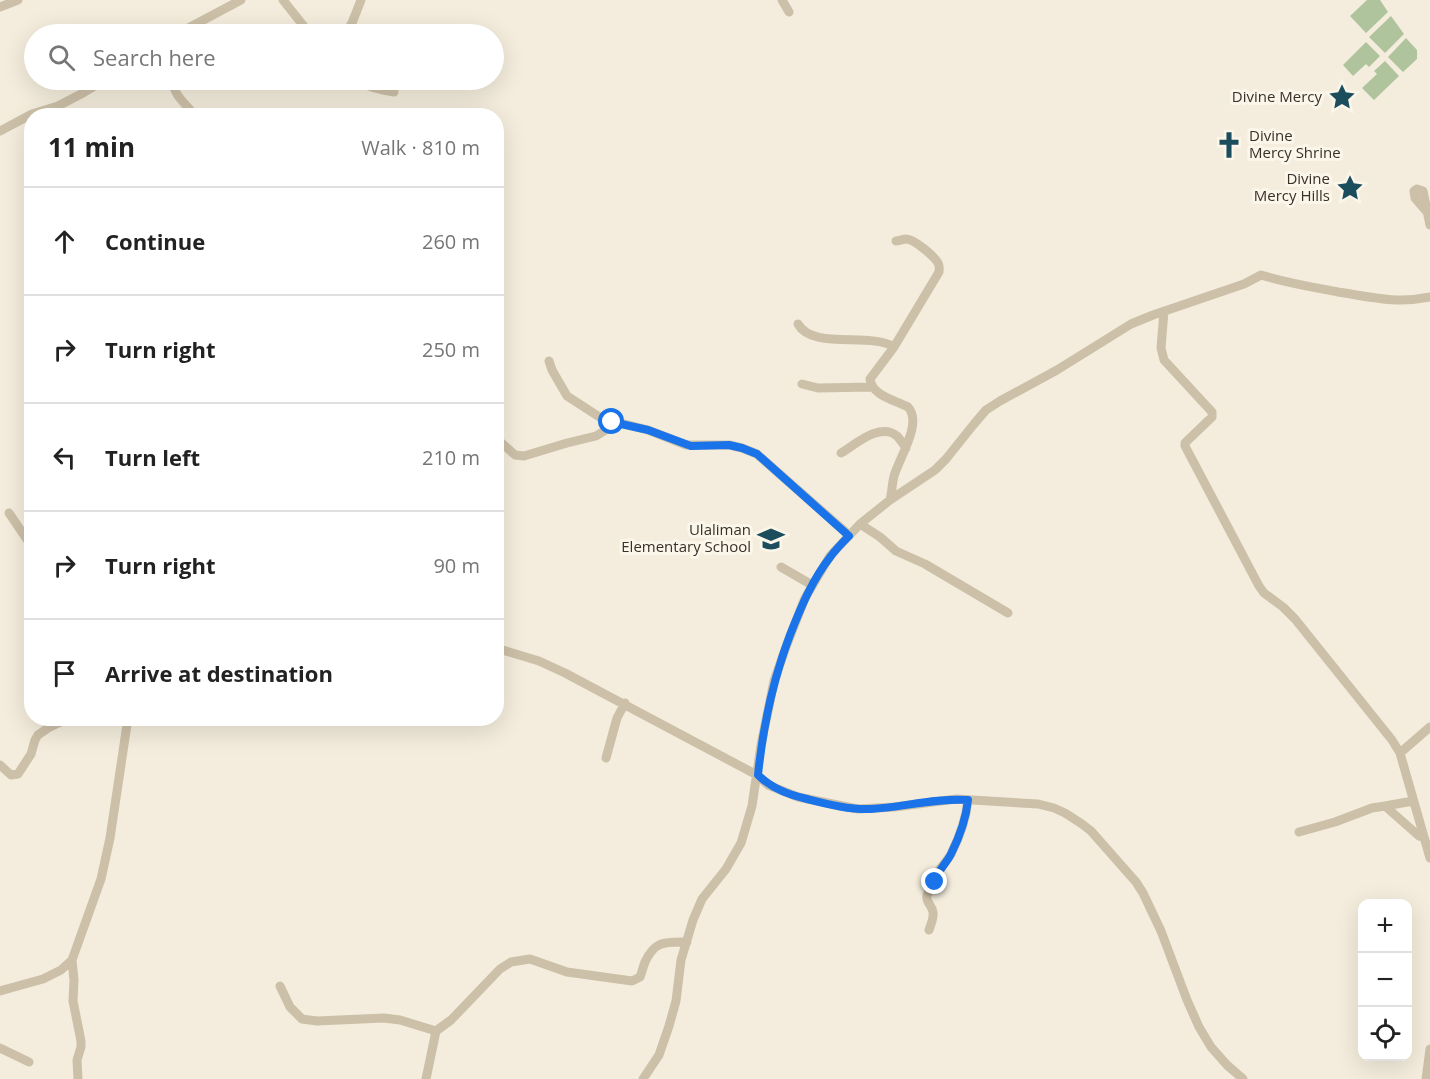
<!DOCTYPE html>
<meta charset="utf-8">
<style>
:root{--surface:#fff;--page:#f2f2f2;--text:#222;--muted:#767676;--line:#e0e0e0}
body{margin:0;font-family:"Open Sans",sans-serif;background:var(--page);color:var(--text)}
.controls{position:absolute;right:18px;bottom:18px;display:grid;overflow:hidden;border-radius:12px;box-shadow:0 6px 24px #0002}
.controls button{width:54px;height:54px;display:grid;place-items:center;padding:0;border:0;border-bottom:2px solid var(--line);background:var(--surface);color:var(--text);font:30px sans-serif}
.stop{position:absolute;width:18px;height:18px;margin:-14px;border:4px solid #1a73e8;border-radius:50%;background:#fff}
.stop.end{background:#1a73e8;border-color:#fff;box-shadow:0 2px 6px #0008}
.list{margin:0;padding:0;list-style:none}
h2{display:flex;justify-content:space-between;align-items:center;height:78px;margin:0;padding:0 24px;font-size:26px}
h2 small{font-size:20px;font-weight:400;color:var(--muted)}
.list li{display:grid;grid-template-columns:39px 1fr auto;gap:18px;align-items:center;box-sizing:border-box;height:108px;padding:0 24px;border-top:2px solid var(--line)}
.list b{display:block;font-size:22px;white-space:nowrap}
.list em{font-size:20px;font-style:normal;color:var(--muted)}
.icon{flex:none;width:33px;height:33px;fill:none;stroke:currentColor;stroke-width:2;stroke-linecap:round;stroke-linejoin:round}
.map{position:relative;flex:none;width:1430px;height:1079px;overflow:hidden}
.search{position:absolute;background:var(--surface);box-shadow:0 6px 24px #0002;left:24px;top:24px;width:480px;height:66px;display:flex;align-items:center;gap:15px;box-sizing:border-box;padding:0 21px;border-radius:33px;color:var(--muted);font-size:22px}
.panel{position:absolute;background:var(--surface);box-shadow:0 6px 24px #0002;left:24px;top:108px;width:480px;height:618px;border-radius:24px}
.map>svg:first-child{display:block}
</style>
<div class="map">
<svg width="1430" height="1079" viewBox="0 0 1430 1079">
<rect width="100%" height="100%" fill="#f4eddd"/>
<path fill="#afc49c" d="M1367 0H1380L1388 12 1366 33 1350 16Z
M1391 16 1404 34 1385 53 1369 37Z
M1406 38 1417 50V59L1403 72 1388 57Z
M1366 42 1380 56 1369 67 1366 64 1353 76 1343 65Z
M1385 61 1399 76 1374 100 1362 88 1377 74 1374 71Z"/>
<g fill="none" stroke-linecap="round" stroke-linejoin="round">
<path stroke="#cdc0a8" stroke-width="9" d="M283 0 310 34
M782 0 789 12
M0 7 18 0
M177 34 241 0
M345 34 352 23 361 0
M173 80C173 96 186 103 195 116
M353 80C366 86 379 90 394 92
M0 131 32 114 58 106 83 93 105 80
M1427 212 1415 198 1414 191 1417 189 1423 191 1430 225
M1164 311 1161 348 1164 360 1212 412V417L1188 440 1185 443V446L1259 586 1264 593 1283 607 1295 619 1392 740 1400 753
M798 324C812 350 871 332 894 347
M549 361 552 370 567 396 601 418 648 430 686 445H729L742 448 757 454 849 535
M802 384 818 388 872 387
M496 438 515 455 524 456 567 443 596 436 617 423
M841 453C856 444 880 422 897 436 900 439 903 444 906 448
M890 500C892 492 892 484 894 476 899 458 923 423 908 407 895 400 872 396 870 379L894 347 939 272C939 268 940 267 938 263 934 256 914 239 906 239 905 239 897 241 896 241
M9 513 32 547
M860 524 880 537 896 551 925 564 1008 613
M781 567 812 585
M496 648 539 661 565 673 757 775 768 785 798 797 858 809 895 807 956 799 1038 804 1054 808 1065 813 1082 824 1091 831 1136 882 1143 893 1161 931 1187 1000 1199 1027 1211 1047 1227 1065 1243 1079
M1430 727 1400 753 1430 858
M606 758 617 718 625 703
M0 765 11 775 18 774 31 754 35 740 38 735 48 728 69 718
M1385 806 1413 801
M1299 832 1335 822 1372 808 1385 806 1419 836 1424 837
M929 930C931 924 934 918 933 912 932 905 925 902 927 895 929 890 933 887 935 883 936 879 935 877 937 873 941 867 947 861 951 854 960 836 966 819 968 800
M72 960 74 980 73 1001 81 1041V1047L77 1060 78 1079
M280 986 290 1007 302 1019 317 1021 384 1018 400 1020 436 1031
M0 991 43 979 61 970 72 960 101 879 110 838 128 718
M0 1048 29 1062
M426 1079 436 1031 451 1020 500 969 511 962 530 959 567 972 632 981 640 977C642 972 643 967 645 962 655 940 666 942 687 942
M643 1079 659 1055 669 1026 676 1001 681 960 693 920 702 899 726 869 741 843 752 806 761 745 774 681 787 644 805 598 830 556 860 524 890 500 935 470 946 459 974 424 986 410 1000 401 1057 370 1131 324 1153 315 1244 284 1261 275C1287 283 1312 287 1338 292 1371 297 1397 304 1430 297
M1426 1079 1430 1049"/>
</g>
<g fill="none" stroke-linecap="round" stroke-linejoin="round">
<path stroke="#1a73e8" stroke-width="8" d="M612 422 648 430 691 446 729 445 742 448 757 454 849 536C843 542 836 549 831 556 812 580 801 607 790 635 773 680 763 726 758 775 771 788 788 795 807 799 827 804 850 810 871 809 903 807 935 798 968 800 966 819 960 836 951 854 946 864 937 871 935 882"/>
</g>
<defs>
<symbol id="sight-bare" viewBox="-9 -9 18 18"><path d="M0-6L1.8-2.2L6-1.7L2.9 1.2L3.7 5.4L0 3.3L-3.7 5.4L-2.9 1.2L-6-1.7L-1.8-2.2Z" fill="#1c4d5d" stroke="#fbf6ea" stroke-width="2.5" paint-order="stroke"/></symbol>
<symbol id="church-bare" viewBox="-9 -9 18 18"><path d="M-1.2-6h2.4v3.5h3.3v2.4h-3.3V6h-2.4V-.1h-3.3v-2.4h3.3Z" fill="#1c4d5d" stroke="#fbf6ea" stroke-width="2.5" paint-order="stroke"/></symbol>
<symbol id="school-bare" viewBox="-9 -9 18 18"><path d="M0-5L7-2L0 1L-7-2ZM-4 1L0 2.5L4 1V4Q0 6-4 4Z" fill="#1c4d5d" stroke="#fbf6ea" stroke-width="2.5" paint-order="stroke"/></symbol>
</defs>
<g fill-rule="evenodd">
<use href="#sight-bare" x="1323" y="78" width="38" height="38"/>
<use href="#church-bare" x="1210" y="126" width="38" height="38"/>
<use href="#sight-bare" x="1331" y="169" width="38" height="38"/>
<use href="#school-bare" x="752" y="520" width="38" height="38"/>
</g>
<g text-anchor="middle" stroke-width="6" stroke-linejoin="round" paint-order="stroke">
<g font-size="15" fill="#393129" stroke="#fbf6ea" text-anchor="end">
<text x="1322" y="102">Divine Mercy</text>
<text x="1249" y="141" text-anchor="start">Divine<tspan x="1249" dy="17">Mercy Shrine</tspan></text>
<text x="1330" y="184">Divine<tspan x="1330" dy="17">Mercy Hills</tspan></text>
<text x="751" y="535">Ulaliman<tspan x="751" dy="17">Elementary School</tspan></text>
</g>
</g>
</svg>
<div class="controls">
<button>+</button>
<button>−</button>
<button><svg class="icon" aria-label="locate" viewBox="0 0 24 24"><circle cx="12" cy="12" r="6"/><path d="M12 2v4M12 18v4M2 12h4M18 12h4"/></svg></button>
</div>
<div class="stop" style="left:612px;top:422px"></div>
<div class="stop end" style="left:935px;top:882px"></div>
<div class="search"><svg class="icon" aria-label="search" viewBox="0 0 24 24"><circle cx="10" cy="10" r="6"/><path d="M15 15l6 6"/></svg>Search here</div>
<section class="panel">
<h2>11 min<small>Walk · 810 m</small></h2>
<ul class="list">
<li><svg class="icon" aria-label="ahead" viewBox="0 0 24 24"><path d="M12 20V5M6 11l6-6 6 6"/></svg><div><b>Continue</b></div><em>260 m</em></li>
<li><svg class="icon" aria-label="right" viewBox="0 0 24 24"><path d="M7 20v-9h11M14 6l5 5-5 5"/></svg><div><b>Turn right</b></div><em>250 m</em></li>
<li><svg class="icon" aria-label="left" viewBox="0 0 24 24"><path d="M17 20v-9H6M10 6l-5 5 5 5"/></svg><div><b>Turn left</b></div><em>210 m</em></li>
<li><svg class="icon" aria-label="right" viewBox="0 0 24 24"><path d="M7 20v-9h11M14 6l5 5-5 5"/></svg><div><b>Turn right</b></div><em>90 m</em></li>
<li><svg class="icon" aria-label="arrive" viewBox="0 0 24 24"><path d="M6 21V4h12l-3 4 3 4H6"/></svg><div><b>Arrive at destination</b></div></li>
</ul>
</section>
</div>
